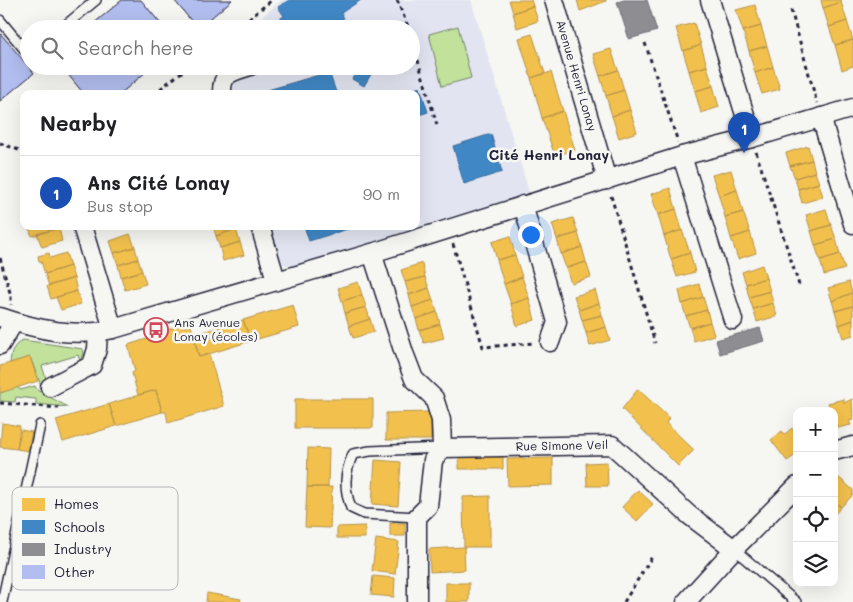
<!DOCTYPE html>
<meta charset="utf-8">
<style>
:root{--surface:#fff;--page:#f2f2f2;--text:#202124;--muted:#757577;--line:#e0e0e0;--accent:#111827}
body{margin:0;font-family:Mali,sans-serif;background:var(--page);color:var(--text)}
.controls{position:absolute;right:15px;bottom:15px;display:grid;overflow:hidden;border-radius:10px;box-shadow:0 5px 20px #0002}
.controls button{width:45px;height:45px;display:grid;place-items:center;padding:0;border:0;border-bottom:1px solid var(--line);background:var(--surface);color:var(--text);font:25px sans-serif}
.you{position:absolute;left:530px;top:234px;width:18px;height:18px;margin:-12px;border:4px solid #fff;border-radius:50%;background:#1a73e8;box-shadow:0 0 0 8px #1a73e833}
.badge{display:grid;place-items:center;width:32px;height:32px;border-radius:50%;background:var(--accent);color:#fff;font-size:16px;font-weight:700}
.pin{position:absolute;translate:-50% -41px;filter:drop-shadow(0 1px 2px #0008)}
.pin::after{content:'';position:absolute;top:26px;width:18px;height:15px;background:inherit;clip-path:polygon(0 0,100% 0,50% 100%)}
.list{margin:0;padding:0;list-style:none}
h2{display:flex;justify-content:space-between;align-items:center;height:65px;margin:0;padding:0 20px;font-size:21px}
h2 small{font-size:16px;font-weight:400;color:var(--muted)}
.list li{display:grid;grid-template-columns:32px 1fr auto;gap:15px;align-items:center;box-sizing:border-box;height:75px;padding:0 20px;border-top:1px solid var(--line)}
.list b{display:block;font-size:19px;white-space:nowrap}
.list p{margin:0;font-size:16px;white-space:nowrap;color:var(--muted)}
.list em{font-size:16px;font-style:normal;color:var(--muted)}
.icon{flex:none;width:28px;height:28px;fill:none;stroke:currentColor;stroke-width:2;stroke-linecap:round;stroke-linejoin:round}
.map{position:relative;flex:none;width:853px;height:602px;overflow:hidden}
.search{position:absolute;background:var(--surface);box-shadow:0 5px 20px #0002;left:20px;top:20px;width:400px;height:55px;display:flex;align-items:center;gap:12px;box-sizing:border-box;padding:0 18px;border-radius:28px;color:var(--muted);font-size:19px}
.panel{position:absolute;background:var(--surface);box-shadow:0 5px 20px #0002;left:20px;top:90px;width:400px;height:140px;border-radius:10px}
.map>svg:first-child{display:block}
</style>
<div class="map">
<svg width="853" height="602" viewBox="0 0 853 602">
<rect width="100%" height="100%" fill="#f6f6f2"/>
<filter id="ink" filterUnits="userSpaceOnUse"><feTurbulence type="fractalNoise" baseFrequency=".02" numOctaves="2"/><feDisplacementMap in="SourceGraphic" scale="10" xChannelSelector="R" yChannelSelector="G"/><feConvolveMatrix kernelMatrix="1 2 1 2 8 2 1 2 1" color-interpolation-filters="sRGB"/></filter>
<g filter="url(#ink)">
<path fill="#e2e5f1" d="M282 0H471L530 195 295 265H285L277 258 267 226H416V94H228L226 90 240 66H411V29H247Z"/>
<path fill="#c2e29b" stroke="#72826b" d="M458 26 471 78 442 86 429 34Z
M23 340 83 349 84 354 80 361 78 355 42 366 50 391 42 388 30 357 10 363C11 353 13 345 23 340Z
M35 386 37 390 68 407 36 404V399L16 397 15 402 0 401V393L17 387 21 390Z"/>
<path fill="#f2c14e" stroke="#b49148" d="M509 0H531L533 6 513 13Z
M577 0H606V1L580 11Z
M821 0H841V2L823 8Z
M841 2 847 21 829 27 823 8Z
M755 5 761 26 743 31 736 10Z
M533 6 538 21 517 28 513 13Z
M847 21 853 40 835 45 829 27Z
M694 23 701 45 683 51 676 28Z
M761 26 767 46 749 51 743 31Z
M532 34 545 73 531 78 519 38Z
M853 40V66L842 70 835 45Z
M701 45 707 66 689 71 683 51Z
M767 46 773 67 755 73 749 51Z
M611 49 618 70 600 76 593 54Z
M707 66 713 86 695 91 689 71Z
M773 67 780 89 762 94 755 73Z
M618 70 624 90 606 96 600 76Z
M551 72 563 111 542 118 531 78Z
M713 86 719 107 701 113 695 91Z
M624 90 630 110 612 116 606 96Z
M630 110 637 132 619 138 612 116Z
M563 111 575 150 555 156 542 118Z
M808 146 812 160 790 166 786 153Z
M812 160 815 172 795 178 790 166Z
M731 170 737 190 719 196 712 175Z
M815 172 819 183 798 189 795 178Z
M819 183 823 197 802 203 798 189Z
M670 188 676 209 658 215 651 194Z
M737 190 743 212 725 217 719 196Z
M676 209 682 230 664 236 658 215Z
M826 209 831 225 811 231 806 215Z
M743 212 750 232 731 238 725 217Z
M573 218 578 233 557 239 552 224Z
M831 225 836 239 815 245 811 231Z
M28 226H58L59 228 32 236Z
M213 226H235L236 229 216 236Z
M59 228 62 241 42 247 37 234Z
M236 229 240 242 220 248 216 236Z
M682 230 690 253 671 259 664 236Z
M750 232 756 253 738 259 731 238Z
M578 233 582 247 561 254 557 239Z
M130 234 135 247 114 253 110 241Z
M510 236 515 255 497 260 492 242Z
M836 239 840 254 820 260 815 245Z
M240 242 244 255 223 261 220 248Z
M135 247 138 259 118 265 114 253Z
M582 247 586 262 566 268 561 254Z
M49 253 50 258 66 253 70 266 45 274 41 261H39L38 256Z
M690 253 695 272 677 277 671 259Z
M840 254 845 269 824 275 820 260Z
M515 255 522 277 504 284 497 260Z
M138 259 142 271 121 277 118 265Z
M586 262 591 277 571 283 566 268Z
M422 263 425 277 405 282 401 270Z
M762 265 766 278 746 284 742 272Z
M70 266 74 278 49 286 45 274Z
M142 271 146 284 125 290 121 277Z
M425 277 429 288 409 295 405 282Z
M522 277 529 298 511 304 504 284Z
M74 278 77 291 51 299 47 286Z
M766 278 770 291 749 297 746 284Z
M358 282 362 295 342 301 338 288Z
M849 282 852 293 832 301 828 288Z
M699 284 703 297 682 304 679 290Z
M429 288 433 300 412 307 409 295Z
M595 290 599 303 579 310 574 296Z
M77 291 81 304 61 310 56 297Z
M770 291 773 303 753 309 749 297Z
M852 293 853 306 835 311 832 301Z
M362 295 366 307 345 313 342 301Z
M703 297 707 310 686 316 682 304Z
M529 298 535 320 517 326 511 304Z
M433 300 437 312 416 319 412 307Z
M599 303 602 315 582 320 579 310Z
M773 303 777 316 757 322 753 309Z
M293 305 299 327 251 341 243 320Z
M853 306V320L839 325 835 311Z
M366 307 370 319 349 326 345 313Z
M707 310 710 322 690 328 686 316Z
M437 312 440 324 419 330 416 319Z
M602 315 606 327 586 333 582 320Z
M370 319 374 332 353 338 349 326Z
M243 320 251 341 199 357 193 335Z
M853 320V335L843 338 839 325Z
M710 322 714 335 694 341 690 328Z
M183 324 184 327 191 325 199 357 209 354 224 406 168 423 166 412H162L156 390 138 395 132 373 135 371 128 345 168 332 167 330Z
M440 324 444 338 424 343 419 330Z
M606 327 610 340 590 346 586 333Z
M30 357 38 381 0 393V366Z
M638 389 669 418 666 423 694 450 678 466 622 409Z
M156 390 162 412 116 426 109 404Z
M295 399H373V428H295Z
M844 399V403L852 399 853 420 849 421 851 425 837 428 834 421V411H831L828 403Z
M109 404 116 426 63 442 56 420Z
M431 412V440H386V413Z
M2 423 20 426 17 449 0 447Z
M792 428 797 434V448L795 449 797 454 787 461 771 440 782 431 784 435Z
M21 430 32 432 28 451 17 449Z
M308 448 329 449 328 487H307Z
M459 455H503V469H459Z
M553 458V485L508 486 507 459Z
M375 460 401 462 398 506 372 504Z
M607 462 608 486H587L586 463Z
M836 475 853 490V495L841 507 834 501V477Z
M307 487H332L330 528 305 527Z
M638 490 653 504 637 521 622 507Z
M490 496V547H464L463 497Z
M834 501 841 507 834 515Z
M390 523H405V536H390Z
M365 526V538H337V527Z
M376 539 399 542 395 574 372 571Z
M464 547 465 570 430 572 429 549Z
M373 576 395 578 394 597 371 595Z
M446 583H469V602H446Z
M207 593 241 599 240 602H206Z"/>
<path fill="#3f88c5" stroke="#36699c" d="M289 0H361L341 13 344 18 327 29H266L265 28 284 16 278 7Z
M360 66H376L364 86 352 79Z
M329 72 336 92 332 94H254Z
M420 87 428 112 416 116V94H399Z
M491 134 502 172 464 184 453 146Z
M304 226H357L309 241Z"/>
<path fill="#8d8d92" stroke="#6d6d78" d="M624 0H647L657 31 629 39 617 2Z
M760 328 764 341 720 354 716 340Z"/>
<path fill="#b2beef" stroke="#22223b" d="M122 0H141L165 29H87Z
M174 0H232L198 29Z
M0 33 34 73 0 101Z
M61 66H153L120 94H84Z"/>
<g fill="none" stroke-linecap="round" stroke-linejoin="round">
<defs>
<path id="service" d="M0 20 29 55
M61 29 96 0
M417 517 364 514 351 508C344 488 344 474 353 454L370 451 441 448
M734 549 796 602
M2 602 40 425"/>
<g id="minor">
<path id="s1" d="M554 0 607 180"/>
<path d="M710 0 752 138"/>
<path d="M222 94C221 72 232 72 250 66"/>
<path d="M821 117 853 224"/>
<path d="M682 156 733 320"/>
<path d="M523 205 557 322 550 342"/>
<path d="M82 226 113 329"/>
<path d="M260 226 276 280"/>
<path d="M372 253 404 353 414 379 434 398 441 420 442 448"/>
<path d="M0 317C38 330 74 338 113 329L372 253 682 156 752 138 853 108"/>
<path d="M0 345 14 322"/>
<path d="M50 387 92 365 97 349 98 332"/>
<path id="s2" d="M442 448 612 445 689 515 734 549"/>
<path d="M834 451 853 446"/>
<path d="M417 602V517L428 506 433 460 442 448"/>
<path d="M686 602 734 549 797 486"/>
</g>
</defs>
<use href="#service" stroke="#22223b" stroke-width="12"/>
<use href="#minor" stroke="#22223b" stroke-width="21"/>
<path stroke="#22223b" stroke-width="3" stroke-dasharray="4 4" stroke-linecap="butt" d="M397 0 409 29
M791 10 817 103
M236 29 272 0
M411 37 437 125
M645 43 678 142
M154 94 189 66
M0 143 24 152
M756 152 799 285
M611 196 655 343
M453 244 483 347 534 343
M0 258 11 296V305
M0 403 59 408
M624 602 653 555"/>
<use href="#service" stroke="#f6f6f2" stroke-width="9"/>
<use href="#minor" stroke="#f6f6f2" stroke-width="18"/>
</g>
</g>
<defs>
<symbol id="bus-ring" viewBox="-11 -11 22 22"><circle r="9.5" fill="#f6f6f2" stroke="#d1495b" stroke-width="1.5"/><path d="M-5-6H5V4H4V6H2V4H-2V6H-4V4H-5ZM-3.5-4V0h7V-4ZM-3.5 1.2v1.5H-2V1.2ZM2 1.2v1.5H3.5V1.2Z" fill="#d1495b"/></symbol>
</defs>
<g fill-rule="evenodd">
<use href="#bus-ring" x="142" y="316" width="28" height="28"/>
</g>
<g text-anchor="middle" stroke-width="5" stroke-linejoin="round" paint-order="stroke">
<g font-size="12" fill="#22223b" stroke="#f6f6f2">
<text dy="4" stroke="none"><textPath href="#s1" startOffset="79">Avenue Henri Lonay</textPath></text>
<text dy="4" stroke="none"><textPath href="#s2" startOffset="120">Rue Simone Veil</textPath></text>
</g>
<g font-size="12" fill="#22223b" stroke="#f6f6f2" text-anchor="start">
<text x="174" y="327">Ans Avenue<tspan x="174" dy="14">Lonay (écoles)</tspan></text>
</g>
<g font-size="14" font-weight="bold" fill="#22223b" stroke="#f6f6f2">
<text x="549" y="160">Cité Henri Lonay</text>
</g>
</g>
<rect x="12" y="487" width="166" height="103" rx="8" fill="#f6f6f2" stroke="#b6b6bb" stroke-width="1"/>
<rect x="22" y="498" width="23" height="13" fill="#f2c14e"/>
<rect x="22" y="520" width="23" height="14" fill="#3f88c5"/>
<rect x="22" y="543" width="23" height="13" fill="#8d8d92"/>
<rect x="22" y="565" width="23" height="14" fill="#b2beef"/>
<g font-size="14" fill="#22223b">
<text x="54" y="509">Homes</text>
<text x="54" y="532">Schools</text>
<text x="54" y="554">Industry</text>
<text x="54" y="577">Other</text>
</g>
</svg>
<div class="controls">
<button>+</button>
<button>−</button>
<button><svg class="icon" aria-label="locate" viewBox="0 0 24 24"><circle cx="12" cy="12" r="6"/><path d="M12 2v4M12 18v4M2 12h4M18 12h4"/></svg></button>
<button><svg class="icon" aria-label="layers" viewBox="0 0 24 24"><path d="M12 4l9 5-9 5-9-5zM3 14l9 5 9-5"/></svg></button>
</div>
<div class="you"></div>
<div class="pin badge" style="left:744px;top:153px;background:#1a4fb4">1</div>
<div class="search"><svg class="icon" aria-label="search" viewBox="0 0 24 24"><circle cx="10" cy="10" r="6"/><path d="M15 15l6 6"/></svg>Search here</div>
<section class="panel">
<h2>Nearby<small></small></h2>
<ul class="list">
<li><span class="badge" style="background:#1a4fb4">1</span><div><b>Ans Cité Lonay</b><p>Bus stop</p></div><em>90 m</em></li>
</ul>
</section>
</div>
